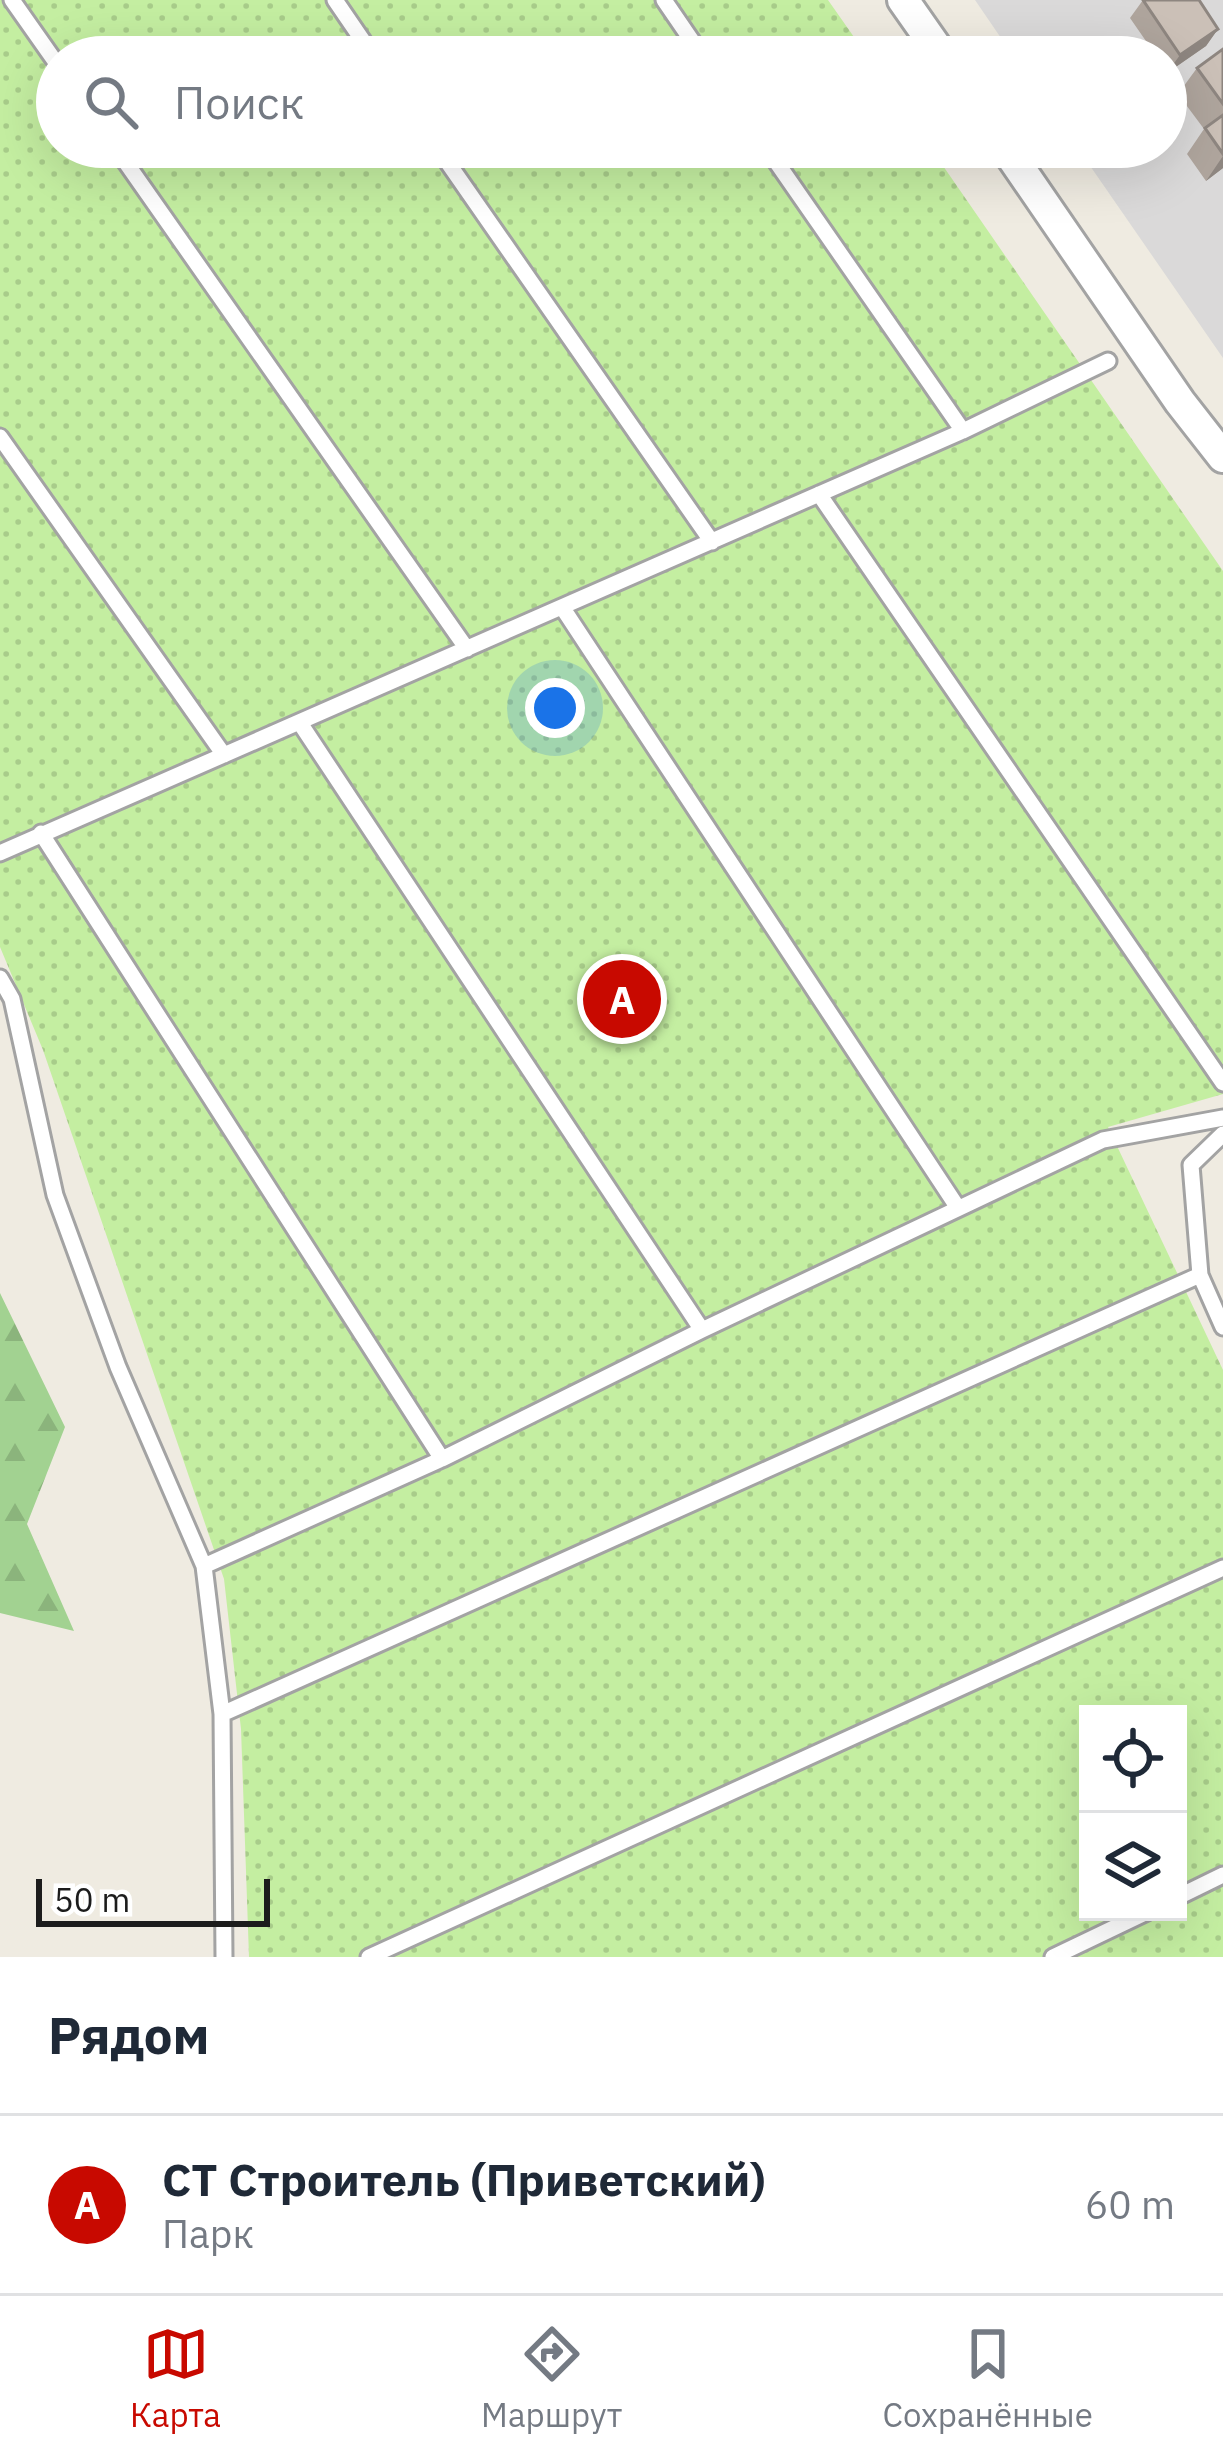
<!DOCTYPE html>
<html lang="ru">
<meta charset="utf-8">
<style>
:root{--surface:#fff;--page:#f6f6f7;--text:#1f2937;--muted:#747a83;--line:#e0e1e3;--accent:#c80900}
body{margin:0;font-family:"IBM Plex Sans",sans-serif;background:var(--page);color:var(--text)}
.controls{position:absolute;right:36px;bottom:36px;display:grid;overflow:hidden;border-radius:0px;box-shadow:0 12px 48px #0002}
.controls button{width:108px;height:108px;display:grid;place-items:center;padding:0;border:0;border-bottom:3px solid var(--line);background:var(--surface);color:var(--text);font:60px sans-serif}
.scale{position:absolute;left:36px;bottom:30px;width:234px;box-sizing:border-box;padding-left:12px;border:6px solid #1c1c1c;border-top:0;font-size:33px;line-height:42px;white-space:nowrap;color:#1c1c1c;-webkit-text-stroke:9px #fff;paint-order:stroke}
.you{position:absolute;left:555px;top:708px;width:42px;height:42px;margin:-30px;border:9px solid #fff;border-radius:50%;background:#1a73e8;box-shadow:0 0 0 18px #1a73e833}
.badge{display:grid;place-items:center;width:78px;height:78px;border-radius:50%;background:var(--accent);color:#fff;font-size:39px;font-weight:700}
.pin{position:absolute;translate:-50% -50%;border:6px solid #fff;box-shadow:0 3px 12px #0006}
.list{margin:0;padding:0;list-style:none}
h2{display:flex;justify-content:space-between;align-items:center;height:156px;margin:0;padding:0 48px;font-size:51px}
h2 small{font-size:39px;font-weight:400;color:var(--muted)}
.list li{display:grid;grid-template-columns:78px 1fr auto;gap:36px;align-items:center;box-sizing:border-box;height:180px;padding:0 48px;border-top:3px solid var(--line)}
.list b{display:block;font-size:45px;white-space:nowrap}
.list p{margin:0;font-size:39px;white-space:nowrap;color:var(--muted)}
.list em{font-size:39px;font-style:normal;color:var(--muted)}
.icon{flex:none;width:66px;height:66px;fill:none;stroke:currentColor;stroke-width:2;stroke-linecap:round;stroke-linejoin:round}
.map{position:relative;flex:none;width:1223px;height:1957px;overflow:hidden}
.search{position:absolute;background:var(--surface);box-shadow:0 12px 48px #0002;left:36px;right:36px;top:36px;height:132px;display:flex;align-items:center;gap:30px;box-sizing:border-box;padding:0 42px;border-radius:66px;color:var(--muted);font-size:45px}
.sheet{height:336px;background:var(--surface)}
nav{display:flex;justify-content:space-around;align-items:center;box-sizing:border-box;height:168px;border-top:3px solid var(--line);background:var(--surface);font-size:33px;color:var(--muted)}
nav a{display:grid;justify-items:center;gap:6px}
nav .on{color:var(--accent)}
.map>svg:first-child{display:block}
</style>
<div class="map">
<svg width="1223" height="1957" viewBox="0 0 1223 1957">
<defs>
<pattern id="forest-firs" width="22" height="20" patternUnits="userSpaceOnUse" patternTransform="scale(3)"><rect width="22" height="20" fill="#a2d291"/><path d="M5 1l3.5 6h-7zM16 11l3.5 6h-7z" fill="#8bb47c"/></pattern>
<pattern id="garden-dots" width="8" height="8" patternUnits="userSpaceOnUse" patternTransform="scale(3)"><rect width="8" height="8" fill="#c4eea1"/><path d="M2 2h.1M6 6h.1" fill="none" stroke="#a8cc8a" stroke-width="1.8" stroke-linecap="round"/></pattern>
</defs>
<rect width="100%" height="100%" fill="#efebe1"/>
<path fill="#dad9d9" d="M975 0H1223V358L1077 147H1166V57H1014Z"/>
<path fill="url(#forest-firs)" d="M0 1293 65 1427 27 1524 74 1631 0 1613Z"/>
<path fill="url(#garden-dots)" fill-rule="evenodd" d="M0 0H828L868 57H57V147H930L1223 571V1094L1108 1127 1223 1370V1957H249L241 1729 224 1579 43 1050 0 947ZM1088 1714H1178V1912H1088Z"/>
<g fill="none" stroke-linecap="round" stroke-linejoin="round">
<defs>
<path id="service" d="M12 0 57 64
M335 0 374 57
M664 0 703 57
M115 147 467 649
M437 147 712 542
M766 147 963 431
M0 437 224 755
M819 494 1223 1083
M562 607 958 1208
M300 723 702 1330
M41 833 442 1459
M0 853 963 431 1108 361
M0 978 12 999 55 1195 118 1367 204 1566 222 1714 224 1957
M1223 1134 1191 1165 1200 1275 1223 1327
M204 1566 442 1459 702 1330 1103 1140 1223 1118
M222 1714 1200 1275
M1178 1897 1223 1875
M369 1957 1223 1568
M1053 1957 1147 1912"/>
<path id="minor" d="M903 0 943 57
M1005 147 1180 402 1223 457"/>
</defs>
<use href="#service" stroke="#a3a3a3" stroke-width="21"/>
<use href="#minor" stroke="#a3a3a3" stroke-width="36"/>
<use href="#service" stroke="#fff" stroke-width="15"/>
<use href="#minor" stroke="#fff" stroke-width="30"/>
</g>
<path fill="#afa59d" d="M1143 0 1218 29 1206 46 1167 73 1166 57H1157L1130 18Z
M1223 49V168L1206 181 1187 154 1204 129 1178 94 1197 68Z"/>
<path fill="#8e8680" d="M1218 29 1206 46 1167 73 1180 55Z
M1223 156V168L1206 181Z"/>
<path fill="#cbc0b7" stroke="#8e8680" stroke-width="3" d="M1143 0H1199L1218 29 1180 55Z
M1223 49V104L1197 68Z
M1223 115V154L1205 128Z"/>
</svg>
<div class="controls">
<button><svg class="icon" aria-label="locate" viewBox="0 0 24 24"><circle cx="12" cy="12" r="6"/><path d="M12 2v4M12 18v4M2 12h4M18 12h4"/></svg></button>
<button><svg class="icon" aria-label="layers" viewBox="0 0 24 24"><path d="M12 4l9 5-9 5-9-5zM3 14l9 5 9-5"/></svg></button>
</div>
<div class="scale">50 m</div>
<div class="you"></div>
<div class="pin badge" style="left:622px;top:999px">A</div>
<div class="search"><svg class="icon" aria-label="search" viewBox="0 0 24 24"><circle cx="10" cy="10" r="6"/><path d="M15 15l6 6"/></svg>Поиск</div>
</div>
<section class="sheet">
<h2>Рядом<small></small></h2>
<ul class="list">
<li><span class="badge">A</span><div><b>СТ Строитель (Приветский)</b><p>Парк</p></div><em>60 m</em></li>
</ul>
</section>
<nav>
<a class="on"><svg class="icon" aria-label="map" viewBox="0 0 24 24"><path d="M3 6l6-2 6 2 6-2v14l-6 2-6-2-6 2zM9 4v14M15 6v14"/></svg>Карта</a>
<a><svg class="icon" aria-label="directions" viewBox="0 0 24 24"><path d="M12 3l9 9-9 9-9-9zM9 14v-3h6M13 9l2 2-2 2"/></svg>Маршрут</a>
<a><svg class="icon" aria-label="saved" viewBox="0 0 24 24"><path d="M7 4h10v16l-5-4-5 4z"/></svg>Сохранённые</a>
</nav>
